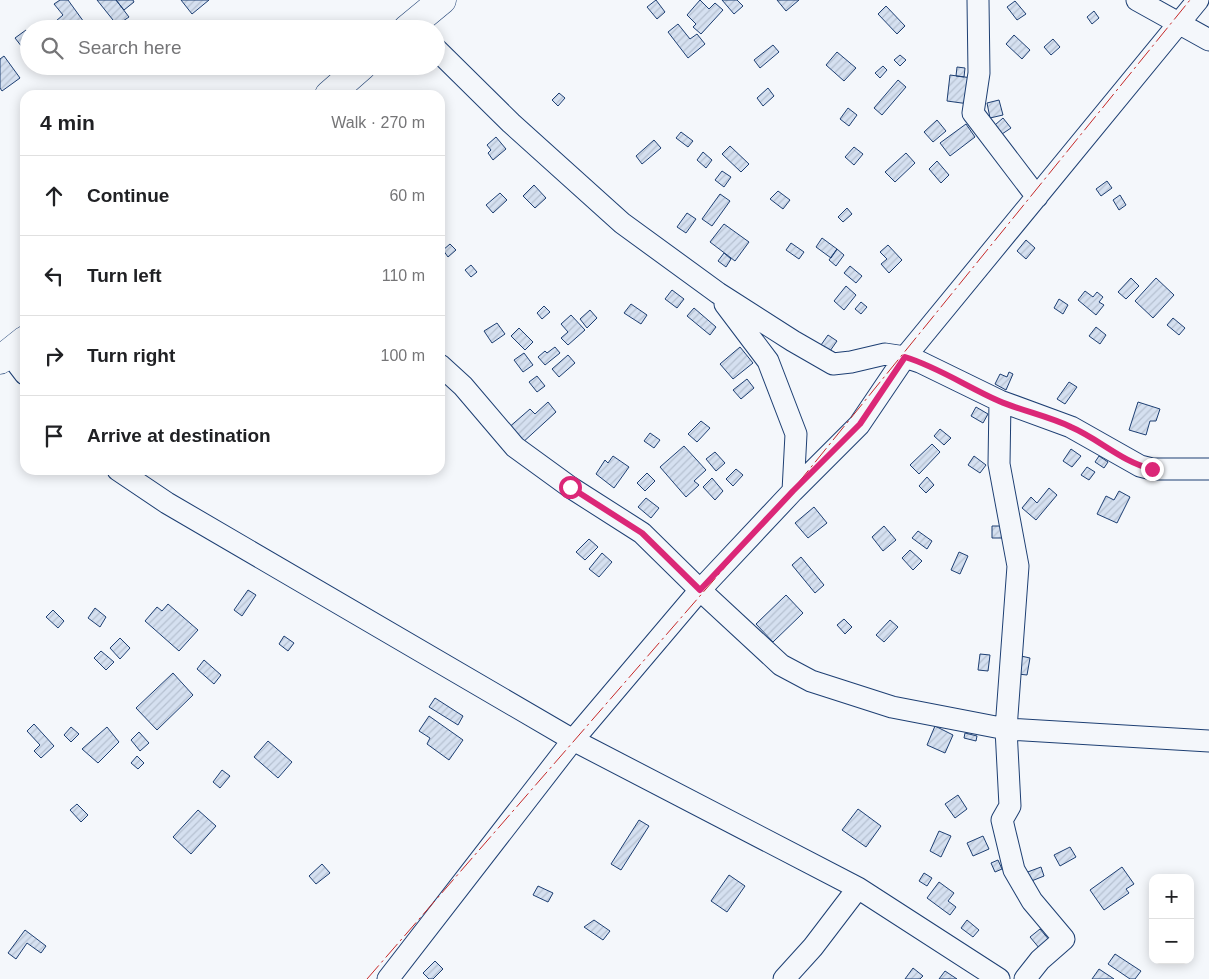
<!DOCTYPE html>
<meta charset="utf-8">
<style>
:root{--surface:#fff;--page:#f6f6f6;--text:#202124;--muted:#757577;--line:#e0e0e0}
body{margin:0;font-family:Helvetica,sans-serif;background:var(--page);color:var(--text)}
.controls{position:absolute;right:15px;bottom:15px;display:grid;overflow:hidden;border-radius:10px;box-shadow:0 2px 12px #0003}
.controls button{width:45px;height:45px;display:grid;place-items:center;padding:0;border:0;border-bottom:1px solid var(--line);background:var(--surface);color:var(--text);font:25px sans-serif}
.stop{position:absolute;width:15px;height:15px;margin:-11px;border:4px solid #db2777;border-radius:50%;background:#fff}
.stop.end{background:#db2777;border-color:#fff;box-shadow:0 1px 5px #0008}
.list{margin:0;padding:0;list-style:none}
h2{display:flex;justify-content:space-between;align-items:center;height:65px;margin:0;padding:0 20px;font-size:21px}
h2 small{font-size:16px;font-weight:400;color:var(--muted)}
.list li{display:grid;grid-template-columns:32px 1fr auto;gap:15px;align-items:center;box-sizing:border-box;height:80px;padding:0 20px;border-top:1px solid var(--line)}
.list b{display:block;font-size:19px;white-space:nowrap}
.list em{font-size:16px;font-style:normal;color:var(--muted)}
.icon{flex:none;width:28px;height:28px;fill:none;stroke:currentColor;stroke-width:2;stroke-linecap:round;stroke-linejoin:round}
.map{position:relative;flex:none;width:1209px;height:979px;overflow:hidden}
.search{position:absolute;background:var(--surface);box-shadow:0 2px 12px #0003;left:20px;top:20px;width:425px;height:55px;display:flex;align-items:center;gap:12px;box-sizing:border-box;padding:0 18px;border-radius:28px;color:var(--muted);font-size:19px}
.panel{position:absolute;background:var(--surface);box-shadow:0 2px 12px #0003;left:20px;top:90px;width:425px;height:385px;border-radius:15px}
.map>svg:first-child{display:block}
</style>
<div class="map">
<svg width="1209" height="979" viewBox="0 0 1209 979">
<defs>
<pattern id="building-hatch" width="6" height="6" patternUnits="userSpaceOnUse" patternTransform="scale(1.25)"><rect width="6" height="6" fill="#d5e0f0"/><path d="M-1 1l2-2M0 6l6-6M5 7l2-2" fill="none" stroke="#b6c1d1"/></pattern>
</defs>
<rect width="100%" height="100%" fill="#f4f7fb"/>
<path fill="url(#building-hatch)" stroke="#1d3f73" d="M60 0H68L89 29H61L56 21 63 15 54 4Z
M97 0H116L129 17 117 25Z
M116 0H133L134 2 124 10Z
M181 0H209L192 14Z
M656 0 665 12 657 19 647 7Z
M700 0 709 9 715 3 723 10 701 34 693 27 696 24 687 15Z
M722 0H737L743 6 734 14Z
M777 0H799L786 11Z
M1015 1 1026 14 1017 20 1007 7Z
M886 6 905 26 897 34 878 14Z
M1094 11 1099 18 1092 24 1087 17Z
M678 24 690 39 697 34 705 44 688 58 668 32Z
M26 30 29 34V56L15 38Z
M1014 35 1030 50 1022 59 1006 44Z
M1053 39 1060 47 1051 55 1044 47Z
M773 45 779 52 760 68 754 60Z
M837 52 856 68 844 81 826 65Z
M900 55 906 60 900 66 894 60Z
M4 56 20 78 2 91 0 88V59Z
M883 66 887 70 880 78 875 73Z
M957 67 965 68 964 77 956 76Z
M950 75 972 78 969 104 947 101Z
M898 80 906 87 882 115 874 108Z
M768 88 774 96 763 106 757 98Z
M559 93 565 98 558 106 552 100Z
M999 100 1003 115 990 118 987 103Z
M848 108 857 115 849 126 840 119Z
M1003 118 1011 128 1002 134 995 125Z
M937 120 946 131 933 142 924 132Z
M966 124 975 137 950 156 940 143Z
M681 132 693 141 688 147 676 138Z
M496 137 506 149 493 160 488 153 491 150 487 145Z
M654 140 661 148 642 164 636 156Z
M730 146 749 164 741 172 722 154Z
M854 147 863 154 854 165 845 157Z
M703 152 712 160 706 168 697 160Z
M906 153 915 163 895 182 885 172Z
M937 161 949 175 941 183 929 169Z
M722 171 731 177 724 187 715 180Z
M1107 181 1112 188 1101 196 1096 189Z
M534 185 546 198 535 208 523 196Z
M778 191 790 200 783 209 770 199Z
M500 193 507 200 493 213 486 205Z
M720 194 730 201 712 226 702 219Z
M1120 195 1126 205 1119 210 1113 200Z
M847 208 852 214 843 222 838 217Z
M687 213 696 219 686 233 677 227Z
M724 224 749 242 735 261 710 242Z
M822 238 837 249 831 258 816 247Z
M1026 240 1035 248 1026 259 1017 251Z
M791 243 804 252 799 259 786 250Z
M450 244 456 250 448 257 443 250Z
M888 245 902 260 889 273 881 264 887 259 880 252Z
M837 249 844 255 836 266 829 260Z
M724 253 731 259 726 267 718 261Z
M471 265 477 272 471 277 465 270Z
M850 266 862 276 856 283 844 273Z
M1131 278 1139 286 1126 299 1118 292Z
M1156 278 1174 295 1153 318 1135 301Z
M846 286 856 295 844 310 834 301Z
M672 290 684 299 677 308 665 299Z
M1085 291 1093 297 1097 292 1103 297 1099 302 1104 305 1096 315 1078 300Z
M1059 299 1068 305 1063 314 1054 308Z
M861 302 867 307 861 314 855 309Z
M631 304 647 315 641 324 624 313Z
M544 306 550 312 542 319 537 313Z
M694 308 716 327 710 335 687 316Z
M590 310 597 318 587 328 580 319Z
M571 315 585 330 568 345 561 338 568 332 561 324Z
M1173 318 1185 328 1179 335 1167 325Z
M497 323 505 334 492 343 484 331Z
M1096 327 1106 335 1100 344 1089 336Z
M519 328 533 342 525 350 511 336Z
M828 335 837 341 830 351 821 345Z
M555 347 560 353 545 365 538 357 545 351 547 353Z
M740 347 753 363 733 379 720 364Z
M524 353 533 365 523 372 514 360Z
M568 355 575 363 559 377 552 369Z
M1009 372 1013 374 1006 390 995 384 1000 374 1007 377Z
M537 376 545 386 537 392 529 382Z
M747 379 754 388 741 399 733 390Z
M1069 382 1077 387 1065 404 1057 399Z
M548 402 556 412 521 444 507 429 530 409 535 414Z
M1138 402 1160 409 1156 421H1150L1146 435 1129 430Z
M976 407 988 414 983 423 971 416Z
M701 421 710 428 697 442 688 434Z
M940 429 951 438 944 445 934 436Z
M650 433 660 440 654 448 644 441Z
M932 444 940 452 919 474 910 465Z
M684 446 706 470 694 481 699 485 686 497 660 467Z
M1071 449 1081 456 1072 467 1063 461Z
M715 452 725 463 716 471 706 459Z
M613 456 629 467 614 488 596 474 605 460 608 463Z
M974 456 986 465 980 473 968 465Z
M1099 456 1108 462 1104 468 1095 462Z
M1087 467 1095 472 1089 480 1081 475Z
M736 469 743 475 733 486 726 479Z
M647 473 655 481 645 491 637 483Z
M927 477 934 485 926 493 919 486Z
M712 478 723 491 715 500 703 487Z
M1049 488 1057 495 1036 520 1022 508 1031 497 1037 503Z
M1119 491 1130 497 1117 523 1097 514 1106 496 1114 500Z
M646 498 659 508 651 518 638 507Z
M814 507 827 523 808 538 795 523Z
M884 526 896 540 883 551 872 537Z
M992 526H1002V538H992Z
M918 531 932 541 927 549 912 538Z
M589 539 598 547 585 560 576 552Z
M910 550 922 561 913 570 902 558Z
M959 552 968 556 960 574 951 570Z
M602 553 612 562 599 577 589 569Z
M801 557 824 585 815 593 792 565Z
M248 590 256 595 242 616 234 610Z
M786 595 803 613 773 642 756 624Z
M168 604 198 630 179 651 145 621 157 607 162 611Z
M95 608 106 617 100 627 88 618Z
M53 610 64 621 58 628 46 617Z
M844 619 852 627 845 634 837 625Z
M890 620 898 627 884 642 876 635Z
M284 636 294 643 288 651 279 644Z
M120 638 130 648 120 659 110 648Z
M101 651 114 662 106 670 94 658Z
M980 654 990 655 988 671 978 670Z
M1021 656 1030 658 1027 675 1018 674Z
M204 660 221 675 214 684 197 669Z
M173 673 193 695 157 730 136 708Z
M435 698 463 716 458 725 429 707Z
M429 716 463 740 449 760 427 744 430 738 419 731Z
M34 724 54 746 41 758 34 751 40 745 27 731Z
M935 726 953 735 945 753 927 745Z
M71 727 79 734 71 742 64 735Z
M107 727 119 742 98 763 82 749Z
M139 732 149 743 140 751 131 740Z
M965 733 977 736 976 741 964 738Z
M268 741 292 762 278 778 254 757Z
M137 756 144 763 138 769 131 763Z
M222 770 230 776 220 788 213 782Z
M958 795 967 809 955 818 945 804Z
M77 804 88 815 81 822 70 810Z
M858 809 881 826 866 847 842 830Z
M198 810 216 826 191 854 173 837Z
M639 820 649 826 621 870 611 864Z
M939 831 951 836 941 857 930 851Z
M983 836 989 849 973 856 967 843Z
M1070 847 1076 857 1060 866 1054 855Z
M998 860 1002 869 995 872 991 863Z
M322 864 330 873 316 884 309 876Z
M1041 867 1044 876 1029 882 1025 873Z
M1122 867 1134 884 1126 889 1129 893 1104 910 1090 890Z
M924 873 932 878 927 886 919 881Z
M729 875 745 886 727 912 711 901Z
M939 882 954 893 948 901 956 907 950 915 927 898Z
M538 886 553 893 548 902 533 895Z
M594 920 610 931 603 940 584 927Z
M967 920 979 930 973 937 961 928Z
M1040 929 1050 941 1040 949 1030 937Z
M25 930 46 946 41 953 27 943 16 959 8 953Z
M1115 954 1141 971 1135 979H1130L1108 964Z
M435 961 443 969 433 979H429L423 973Z
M913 968 923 976 920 979H905Z
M1099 969 1114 979H1092Z
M945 971 957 979H939Z"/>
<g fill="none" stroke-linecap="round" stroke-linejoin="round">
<defs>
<path id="minor" d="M978 0 979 73 973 113 1037 197
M1137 0 1209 40
M436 49 511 123 622 223 718 293 793 341 833 364 851 362 885 354 905 357 920 362 1000 401 1071 427 1140 466 1152 469H1209
M9 353 25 374
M440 365 463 386 515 447 570 487 642 533 700 590 781 665 811 681 892 707 1006 729 1209 741
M1000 401 999 464 1018 566 1006 729 1010 806 1002 820 1014 870 1032 901 1064 939 1040 960 1025 979
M118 470 167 503 573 740 858 888 999 979
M793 491 859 425 905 357 1198 0
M388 979 573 740 700 590 793 491 796 434 768 361 725 304
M784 979 813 947 858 888"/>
<path id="highway" d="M407 29 442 0
M329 95 362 66
M0 360 25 340"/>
</defs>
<use href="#minor" stroke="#1d3f73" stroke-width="23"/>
<use href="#highway" stroke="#1d3f73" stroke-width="29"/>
<use href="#minor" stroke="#f4f7fb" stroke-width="21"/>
<use href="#highway" stroke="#f4f7fb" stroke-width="28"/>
<path stroke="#c62828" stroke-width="1" stroke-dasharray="18 4 2.5 4" stroke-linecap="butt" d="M367 979 799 482 1190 0"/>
</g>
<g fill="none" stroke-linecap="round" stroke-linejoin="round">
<path stroke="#db2777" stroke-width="6" d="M570 487 642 533 700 590 793 491 860 424 905 357C938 367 967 387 999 401 1022 411 1048 416 1071 427 1099 439 1122 462 1152 469"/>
</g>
</svg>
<div class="controls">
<button>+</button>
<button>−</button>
</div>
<div class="stop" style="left:570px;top:487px"></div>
<div class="stop end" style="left:1152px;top:469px"></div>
<div class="search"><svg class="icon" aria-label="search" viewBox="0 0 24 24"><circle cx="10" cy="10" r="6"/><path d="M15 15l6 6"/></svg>Search here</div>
<section class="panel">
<h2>4 min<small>Walk · 270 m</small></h2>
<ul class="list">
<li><svg class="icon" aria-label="ahead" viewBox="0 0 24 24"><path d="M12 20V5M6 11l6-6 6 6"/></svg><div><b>Continue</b></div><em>60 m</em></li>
<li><svg class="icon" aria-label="left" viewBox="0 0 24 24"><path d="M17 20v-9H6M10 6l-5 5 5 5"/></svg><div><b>Turn left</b></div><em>110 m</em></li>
<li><svg class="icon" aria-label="right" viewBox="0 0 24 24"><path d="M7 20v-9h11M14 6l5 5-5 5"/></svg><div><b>Turn right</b></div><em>100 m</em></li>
<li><svg class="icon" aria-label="arrive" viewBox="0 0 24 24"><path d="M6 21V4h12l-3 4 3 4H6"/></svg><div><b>Arrive at destination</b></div></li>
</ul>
</section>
</div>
